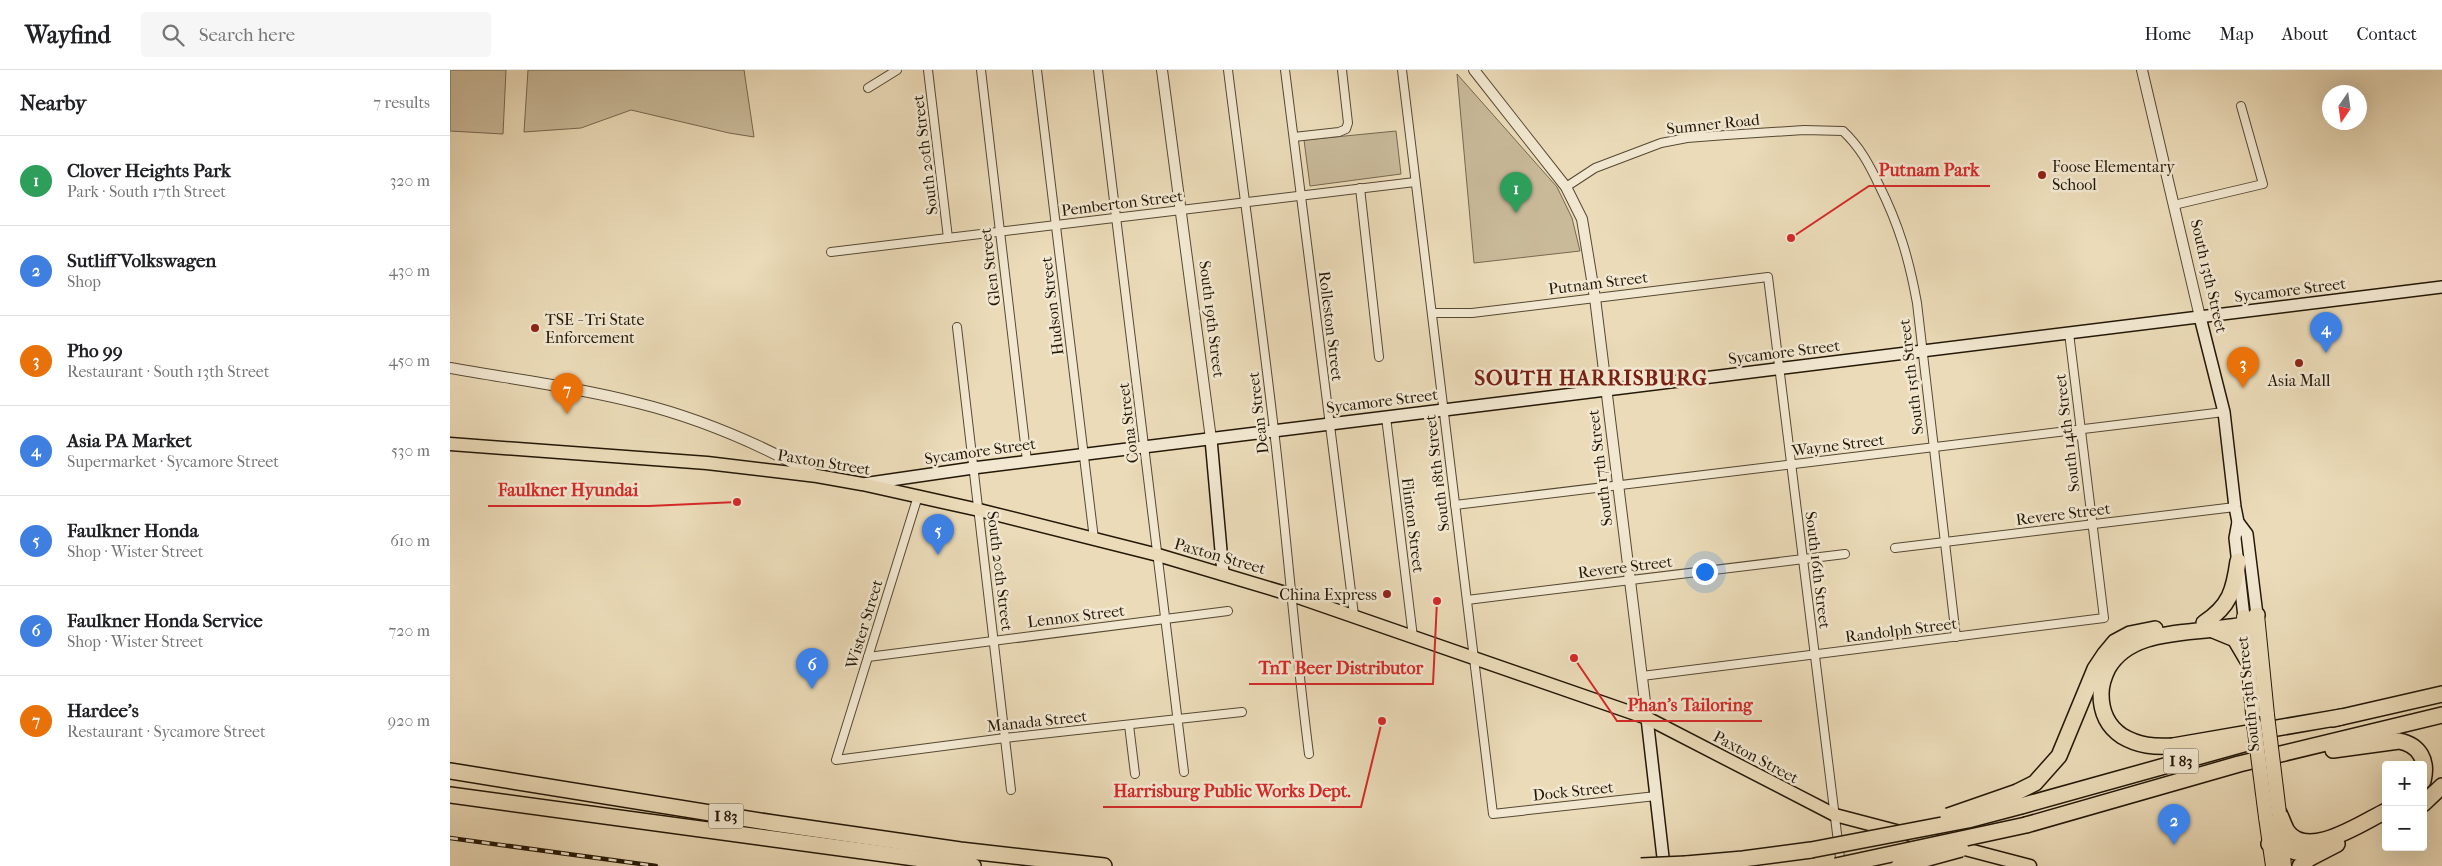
<!DOCTYPE html>
<meta charset="utf-8">
<style>
:root{--surface:#fff;--page:#f6f6f6;--text:#202124;--muted:#757577;--line:#e0e0e0;--accent:#8f2418}
body{margin:0;font-family:"IM FELL French Canon",serif;background:var(--page);color:var(--text)}
.controls{position:absolute;right:15px;bottom:15px;display:grid;overflow:hidden;border-radius:5px;box-shadow:0 5px 20px #0002}
.controls button{width:45px;height:45px;display:grid;place-items:center;padding:0;border:0;border-bottom:1px solid var(--line);background:var(--surface);color:var(--text);font:25px sans-serif}
.compass{position:absolute;left:1872px;top:15px;width:45px;height:45px;border-radius:50%;background:var(--surface);box-shadow:0 5px 20px #0002;rotate:193deg}
.you{position:absolute;left:1254px;top:501px;width:18px;height:18px;margin:-12px;border:4px solid #fff;border-radius:50%;background:#1a73e8;box-shadow:0 0 0 8px #1a73e833}
.badge{display:grid;place-items:center;width:32px;height:32px;border-radius:50%;background:var(--accent);color:#fff;font-size:16px;font-weight:700}
.pin{position:absolute;translate:-50% -41px;filter:drop-shadow(0 1px 2px #0008)}
.pin::after{content:'';position:absolute;top:26px;width:18px;height:15px;background:inherit;clip-path:polygon(0 0,100% 0,50% 100%)}
.list{margin:0;padding:0;list-style:none}
h2{display:flex;justify-content:space-between;align-items:center;height:65px;margin:0;padding:0 20px;font-size:21px}
h2 small{font-size:16px;font-weight:400;color:var(--muted)}
.list li{display:grid;grid-template-columns:32px 1fr auto;gap:15px;align-items:center;box-sizing:border-box;height:90px;padding:0 20px;border-top:1px solid var(--line)}
.list b{display:block;font-size:19px;white-space:nowrap}
.list p{margin:0;font-size:16px;white-space:nowrap;color:var(--muted)}
.list em{font-size:16px;font-style:normal;color:var(--muted)}
.icon{flex:none;width:28px;height:28px;fill:none;stroke:currentColor;stroke-width:2;stroke-linecap:round;stroke-linejoin:round}
.map{position:relative;flex:none;width:1992px;height:796px;overflow:hidden}
header{display:flex;align-items:center;gap:30px;box-sizing:border-box;height:70px;padding:0 25px;background:var(--surface);border-bottom:1px solid var(--line)}
header strong{font-size:24px}
nav{display:flex;gap:28px;margin-inline-start:auto;font-size:18px}
.search{width:350px;height:45px;background:var(--page);display:flex;align-items:center;gap:12px;box-sizing:border-box;padding:0 18px;border-radius:5px;color:var(--muted);font-size:19px}
main{display:flex}
aside{flex:1;background:var(--surface)}
.map>svg:first-child{display:block}
.green{fill:#c9ba9a;stroke:#766850}
.lines{fill:none;stroke-linecap:round;stroke-linejoin:round}
.minor-casing{stroke:#554833;stroke-width:10}
.tertiary-casing{stroke:#554833;stroke-width:12}
.secondary-casing{stroke:#231707;stroke-width:14}
.primary-casing{stroke:#231707;stroke-width:15}
.trunk-casing{stroke:#231707;stroke-width:16}
.motorway-casing{stroke:#231707;stroke-width:18}
.minor{stroke:#f2e8d1;stroke-width:8}
.tertiary{stroke:#f2e8d1;stroke-width:10}
.secondary{stroke:#f2e8d1;stroke-width:11}
.primary{stroke:#ebdbb8;stroke-width:12}
.trunk{stroke:#ebdbb8;stroke-width:14}
.motorway{stroke:#ebdbb8;stroke-width:15}
.rail-casing{stroke:#231707;stroke-width:4.5}
.rail{stroke:#f2e8d1;stroke-width:2.5;stroke-dasharray:8;stroke-linecap:butt}
.trunk-bridge-casing{stroke:#231707;stroke-width:16;stroke-linecap:butt}
.motorway-bridge-casing{stroke:#231707;stroke-width:18;stroke-linecap:butt}
.trunk-bridge{stroke:#ebdbb8;stroke-width:14}
.motorway-bridge{stroke:#ebdbb8;stroke-width:15}
.poi-dot{fill:#8f2418;stroke:#f2e8d1;stroke-width:2}
.labels{text-anchor:middle;dominant-baseline:central;stroke-width:5;stroke-linejoin:round;paint-order:stroke}
.shield{fill:#f2e8d1;stroke:#615644;stroke-width:1}
.shield-label{font-size:15px;font-weight:bold;fill:#231707}
.street-label{font-size:16px;fill:#231707;stroke:#f2e8d1}
.poi-label{font-size:16px;fill:#231707;stroke:#f2e8d1;text-anchor:start}
.district-label{font-size:21px;font-weight:bold;letter-spacing:1px;fill:#7a1f14;stroke:#f2e8d1}
.leader{fill:none;stroke:#d62828;stroke-width:2}
.callout-dot{fill:#d62828;stroke:#f2e8d1;stroke-width:2}
.callout-label{font-size:18px;text-anchor:middle;font-weight:bold;fill:#d62828;stroke:#f2e8d1;stroke-width:5;stroke-linejoin:round;paint-order:stroke}
</style>
<header>
<strong>Wayfind</strong>
<div class="search"><svg class="icon" aria-label="search" viewBox="0 0 24 24"><circle cx="10" cy="10" r="6"/><path d="M15 15l6 6"/></svg>Search here</div>
<nav><a>Home</a><a>Map</a><a>About</a><a>Contact</a></nav>
</header>
<main>
<aside>
<h2>Nearby<small>7 results</small></h2>
<ul class="list">
<li><span class="badge" style="background:#2e9e5b">1</span><div><b>Clover Heights Park</b><p>Park · South 17th Street</p></div><em>320 m</em></li>
<li><span class="badge" style="background:#3f7fe0">2</span><div><b>Sutliff Volkswagen</b><p>Shop</p></div><em>430 m</em></li>
<li><span class="badge" style="background:#e8710a">3</span><div><b>Pho 99</b><p>Restaurant · South 13th Street</p></div><em>450 m</em></li>
<li><span class="badge" style="background:#3f7fe0">4</span><div><b>Asia PA Market</b><p>Supermarket · Sycamore Street</p></div><em>530 m</em></li>
<li><span class="badge" style="background:#3f7fe0">5</span><div><b>Faulkner Honda</b><p>Shop · Wister Street</p></div><em>610 m</em></li>
<li><span class="badge" style="background:#3f7fe0">6</span><div><b>Faulkner Honda Service</b><p>Shop · Wister Street</p></div><em>720 m</em></li>
<li><span class="badge" style="background:#e8710a">7</span><div><b>Hardee's</b><p>Restaurant · Sycamore Street</p></div><em>920 m</em></li>
</ul>
</aside>
<div class="map">
<svg width="1992" height="796" viewBox="0 0 1992 796">
<rect width="100%" height="100%" fill="#ebdbb8"/>
<filter id="stains"><feTurbulence type="fractalNoise" baseFrequency=".004" numOctaves="4"/><feColorMatrix values="0 0 0 0 .2 0 0 0 0 .09 0 0 0 0 .02 0 0 0 .5 -.17"/></filter>
<radialGradient id="worn" r=".72"><stop offset=".6" stop-color="#630" stop-opacity="0"/><stop offset="1" stop-color="#630" stop-opacity=".3"/></radialGradient>
<!-- green -->
<g class="green">
<polygon points="0,0 56,0 53,64 0,61"/>
<polygon points="78,0 294,0 304,67 279,63 181,40 131,58 74,62"/>
<polygon points="1007,4 1107,117 1122,148 1130,181 1024,193"/>
<polygon points="946,61 951,104 860,116 854,70"/>
</g>
<g class="lines">
<!-- minor casing -->
<g class="minor-casing">
<g id="minor">
<polyline points="478,0 498,168"/>
<polyline points="531,0 577,391"/>
<polyline points="587,0 644,469"/>
<polyline points="648,0 734,702"/>
<path d="M778,0c15,120 32,240 46,360 13,108 21,216 35,324"/>
<polyline points="835,0 904,545"/>
<polyline points="952,0 1043,744 1206,726"/>
<polyline points="418,18 447,0"/>
<polyline points="844,67 889,62 896,59 898,53 892,0"/>
<path d="M1116,117l29,-19 66,-25 26,-5 39,-3 78,-5 39,1c17,16 26,33 36,54 20,40 30,74 38,118l39,334"/>
<polyline points="910,118 929,287"/>
<polyline points="1724,135 1813,114 1791,36"/>
<polyline points="381,182 965,112"/>
<polyline points="982,243 1022,243 1318,207 1391,796"/>
<polyline points="507,257 561,720"/>
<polyline points="936,347 963,567"/>
<polyline points="468,426 386,690 555,668 792,642"/>
<polyline points="1005,435 1774,342"/>
<polyline points="1445,478 1785,437"/>
<polyline points="1017,530 1395,484"/>
<polyline points="418,587 778,541"/>
<polyline points="1192,606 1654,548 1619,263"/>
<polyline points="679,655 685,704"/>
</g>
</g>
<!-- tertiary casing -->
<g class="tertiary-casing">
<g id="tertiary">
<polyline points="712,0 761,369"/>
<polyline points="1024,0 1116,117 1132,149 1145,228 1197,648"/>
<polyline points="1692,0 1750,247"/>
<path d="M0,298c62,11 126,19 188,35 61,15 121,41 176,71"/>
</g>
</g>
<!-- secondary casing -->
<g class="secondary-casing">
<g id="secondary">
<polyline points="1750,247 1774,342 1785,437 1788,452 1797,464 1807,545"/>
<polyline points="761,369 773,503"/>
<polyline points="413,414 523,398 1992,217"/>
<polyline points="1788,452 1785,468 1794,547"/>
<polyline points="1197,648 1214,796"/>
</g>
</g>
<!-- primary casing -->
<g class="primary-casing">
<polyline id="primary" points="0,374 257,393 367,406 412,414 529,440 708,485 842,525 1197,648 1385,745 1580,796"/>
</g>
<!-- trunk casing -->
<g class="trunk-casing">
<g id="trunk">
<polyline points="1807,545 1817,645"/>
<polyline points="1794,547 1804,654"/>
<polyline points="1816,747 1823,796"/>
<polyline points="1829,747 1834,796"/>
</g>
</g>
<!-- motorway casing -->
<g class="motorway-casing">
<g id="motorway">
<path d="M1807,545c-4,3 -8,8 -12,9 -7,3 -16,3 -23,4 -38,6 -92,2 -114,40 -4,8 -7,17 -7,26 0,17 6,32 21,42 17,10 32,11 51,10l168,-29"/>
<path d="M1754,553c26,-17 30,-33 34,-62"/>
<polyline points="1763,560 1785,569 1798,591"/>
<polyline points="1883,649 1992,624"/>
<path d="M1883,680l66,-9c21,4 29,20 24,40"/>
<polyline points="0,701 323,753 510,780 654,796"/>
<polyline points="1567,722 1585,713 1609,686 1645,599 1655,584 1665,572 1680,564 1705,559"/>
<polyline points="0,725 523,796"/>
<polyline points="1973,734 1992,716"/>
<polyline points="1571,736 1808,670"/>
<path d="M1829,743c3,6 5,13 8,18 20,30 76,-9 99,-20"/>
<polyline points="1576,755 1789,694 1992,645"/>
<polyline points="1819,774 1846,782 1871,779"/>
<polyline points="1236,794 1293,789 1361,780"/>
<polyline points="1850,796 1860,788 1887,774"/>
</g>
</g>
<!-- minor -->
<use href="#minor" class="minor"/>
<!-- tertiary -->
<use href="#tertiary" class="tertiary"/>
<!-- secondary -->
<use href="#secondary" class="secondary"/>
<!-- primary -->
<use href="#primary" class="primary"/>
<!-- trunk -->
<use href="#trunk" class="trunk"/>
<!-- motorway -->
<use href="#motorway" class="motorway"/>
<!-- rail casing -->
<g class="rail-casing">
<polyline id="rail" points="0,768 206,796"/>
</g>
<!-- rail -->
<use href="#rail" class="rail"/>
<!-- trunk-bridge casing -->
<g class="trunk-bridge-casing">
<g id="trunk-bridge">
<polyline points="1817,645 1829,743"/>
<polyline points="1804,654 1816,747"/>
</g>
</g>
<!-- motorway-bridge casing -->
<g class="motorway-bridge-casing">
<g id="motorway-bridge">
<polyline points="1498,746 1567,722"/>
<polyline points="1361,780 1518,750 1571,736"/>
<polyline points="1191,796 1236,794"/>
<polyline points="1386,796 1576,755"/>
<polyline points="1449,796 1511,779"/>
</g>
</g>
<!-- trunk-bridge -->
<use href="#trunk-bridge" class="trunk-bridge"/>
<!-- motorway-bridge -->
<use href="#motorway-bridge" class="motorway-bridge"/>
</g>
<!-- markers -->
<g class="poi-dot">
<circle cx="1592" cy="105" r="5"/>
<circle cx="85" cy="258" r="5"/>
<circle cx="1849" cy="293" r="5"/>
<circle cx="937" cy="524" r="5"/>
</g>
<g class="labels">
<!-- shield labels -->
<g class="shield">
<rect x="1713.5" y="678.5" width="35" height="25" rx="4"/>
<rect x="258.5" y="733.5" width="35" height="25" rx="4"/>
</g>
<g class="shield-label">
<text x="1731" y="691">I 83</text>
<text x="276" y="746">I 83</text>
</g>
<!-- street labels -->
<g class="street-label">
<text transform="translate(1263 54) rotate(-6)">Sumner Road</text>
<text transform="translate(475 85) rotate(-97)">South 20th Street</text>
<text transform="translate(672 133) rotate(-7)">Pemberton Street</text>
<text transform="translate(540 197) rotate(-97)">Glen Street</text>
<text transform="translate(1759 206) rotate(77)">South 13th Street</text>
<text transform="translate(1148 213) rotate(-7)">Putnam Street</text>
<text transform="translate(1840 220) rotate(-7)">Sycamore Street</text>
<text transform="translate(602 236) rotate(-97)">Hudson Street</text>
<text transform="translate(762 249) rotate(83)">South 19th Street</text>
<text transform="translate(881 256) rotate(83)">Rolleston Street</text>
<text transform="translate(1334 282) rotate(-7)">Sycamore Street</text>
<text transform="translate(1461 307) rotate(-97)">South 15th Street</text>
<text transform="translate(932 331) rotate(-7)">Sycamore Street</text>
<text transform="translate(808 343) rotate(-97)">Dean Street</text>
<text transform="translate(678 353) rotate(-97)">Cona Street</text>
<text transform="translate(1617 363) rotate(-97)">South 14th Street</text>
<text transform="translate(1388 375) rotate(-7)">Wayne Street</text>
<text transform="translate(530 381) rotate(-8)">Sycamore Street</text>
<text transform="translate(374 392) rotate(9)">Paxton Street</text>
<text transform="translate(1150 398) rotate(-97)">South 17th Street</text>
<text transform="translate(987 403) rotate(-97)">South 18th Street</text>
<text transform="translate(1613 444) rotate(-7)">Revere Street</text>
<text transform="translate(963 455) rotate(83)">Flinton Street</text>
<text transform="translate(770 486) rotate(16)">Paxton Street</text>
<text transform="translate(1175 497) rotate(-7)">Revere Street</text>
<text transform="translate(1368 500) rotate(83)">South 16th Street</text>
<text transform="translate(550 501) rotate(83)">South 20th Street</text>
<text transform="translate(626 546) rotate(-7)">Lennox Street</text>
<text transform="translate(414 554) rotate(-73)">Wister Street</text>
<text transform="translate(1451 560) rotate(-7)">Randolph Street</text>
<text transform="translate(1798 624) rotate(-96)">South 13th Street</text>
<text transform="translate(587 651) rotate(-6)">Manada Street</text>
<text transform="translate(1306 687) rotate(28)">Paxton Street</text>
<text transform="translate(1123 721) rotate(-6)">Dock Street</text>
</g>
<!-- poi labels -->
<g class="poi-label">
<text x="1602" y="96">Foose Elementary<tspan x="1602" dy="18">School</tspan></text>
<text x="95" y="249">TSE - Tri State<tspan x="95" dy="18">Enforcement</tspan></text>
<text x="1849" y="310" text-anchor="middle">Asia Mall</text>
<text x="927" y="524" text-anchor="end">China Express</text>
</g>
<!-- district labels -->
<g class="district-label">
<text x="1141" y="308">SOUTH HARRISBURG</text>
</g>
</g>
<!-- callouts -->
<path class="leader" d="M1341 168L1419 116H1540M287 432L199 436H38M987 531L983 614H799M1124 588L1167 651H1312M932 651L911 737H653"/>
<g class="callout-dot">
<circle cx="1341" cy="168" r="5"/>
<circle cx="287" cy="432" r="5"/>
<circle cx="987" cy="531" r="5"/>
<circle cx="1124" cy="588" r="5"/>
<circle cx="932" cy="651" r="5"/>
</g>
<g class="callout-label">
<text x="1479" y="106">Putnam Park</text>
<text x="118" y="426">Faulkner Hyundai</text>
<text x="891" y="604">TnT Beer Distributor</text>
<text x="1240" y="641">Phan's Tailoring</text>
<text x="782" y="727">Harrisburg Public Works Dept.</text>
</g>
<rect width="100%" height="100%" filter="url(#stains)"/>
<rect width="100%" height="100%" fill="url(#worn)"/>
</svg>
<div class="controls">
<button>+</button>
<button>−</button>
</div>
<svg class="compass" viewBox="-18 -18 36 36"><path d="M0-13l5 13h-10z" fill="#e53935"/><path d="M0 13l5-13h-10z" fill="#757577"/></svg>
<div class="you"></div>
<div class="pin badge" style="left:1066px;top:143px;background:#2e9e5b">1</div>
<div class="pin badge" style="left:1724px;top:775px;background:#3f7fe0">2</div>
<div class="pin badge" style="left:1793px;top:318px;background:#e8710a">3</div>
<div class="pin badge" style="left:1876px;top:283px;background:#3f7fe0">4</div>
<div class="pin badge" style="left:488px;top:485px;background:#3f7fe0">5</div>
<div class="pin badge" style="left:362px;top:619px;background:#3f7fe0">6</div>
<div class="pin badge" style="left:117px;top:344px;background:#e8710a">7</div>
</div>
</main>
